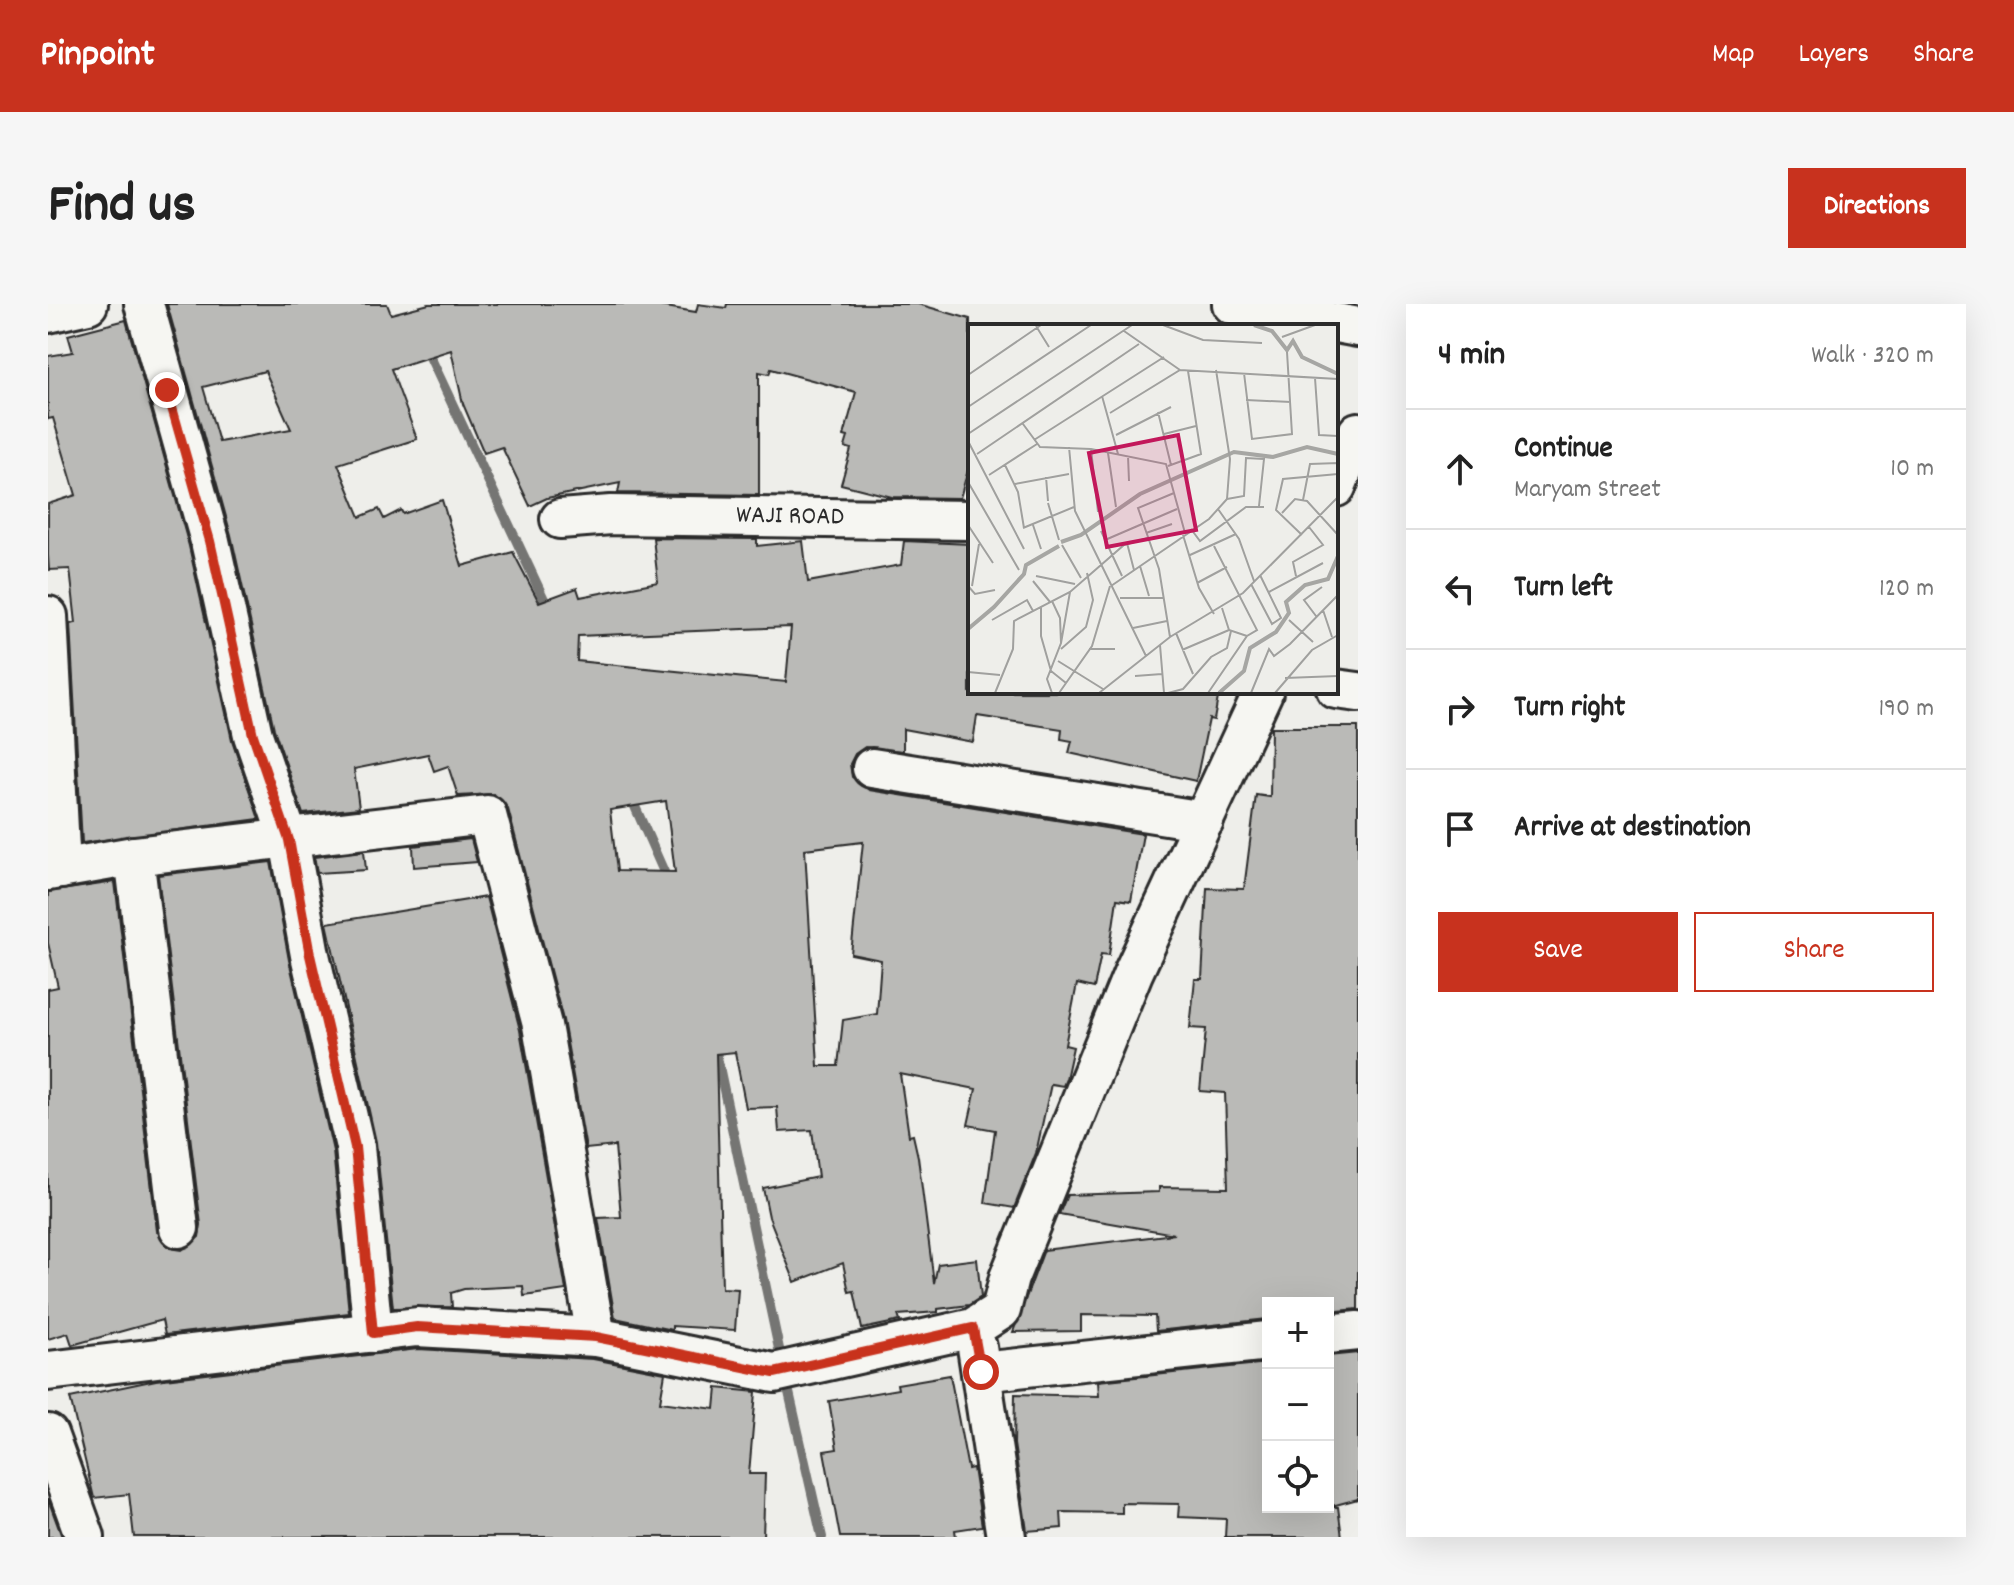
<!DOCTYPE html>
<meta charset="utf-8">
<style>
:root{--surface:#fff;--page:#f6f6f6;--text:#222;--muted:#767676;--line:#e0e0e0;--accent:#c8321e}
body{margin:0;font-family:Dekko,sans-serif;background:var(--page);color:var(--text)}
.controls{position:absolute;right:24px;bottom:24px;display:grid;overflow:hidden;border-radius:0px;box-shadow:0 8px 32px #0002}
.controls button{width:72px;height:72px;display:grid;place-items:center;padding:0;border:0;border-bottom:2px solid var(--line);background:var(--surface);color:var(--text);font:40px sans-serif}
.stop{position:absolute;width:24px;height:24px;margin:-18px;border:6px solid #c8321e;border-radius:50%;background:#fff}
.stop.end{background:#c8321e;border-color:#fff;box-shadow:0 2px 8px #0008}
.list{margin:0;padding:0;list-style:none}
h2{display:flex;justify-content:space-between;align-items:center;height:104px;margin:0;padding:0 32px;font-size:34px}
h2 small{font-size:26px;font-weight:400;color:var(--muted)}
.list li{display:grid;grid-template-columns:52px 1fr auto;gap:24px;align-items:center;box-sizing:border-box;height:120px;padding:0 32px;border-top:2px solid var(--line)}
.list b{display:block;font-size:30px;white-space:nowrap}
.list p{margin:0;font-size:26px;white-space:nowrap;color:var(--muted)}
.list em{font-size:26px;font-style:normal;color:var(--muted)}
.actions{display:flex;gap:16px;padding:24px 32px}
.actions a{flex:1;padding:18px 0;border:2px solid var(--accent);border-radius:0px;text-align:center;font-size:28px;color:var(--accent)}
.actions .main{background:var(--accent);color:#fff}
.icon{flex:none;width:44px;height:44px;fill:none;stroke:currentColor;stroke-width:2;stroke-linecap:round;stroke-linejoin:round}
.map{position:relative;flex:none;width:1310px;height:1233px;overflow:hidden;border-radius:0px}
header{display:flex;align-items:center;gap:48px;box-sizing:border-box;height:112px;padding:0 40px;background:var(--accent);color:#fff}
header strong{font-size:38px}
nav{display:flex;gap:44px;margin-inline-start:auto;font-size:28px}
.intro{display:flex;align-items:center;justify-content:space-between;box-sizing:border-box;height:192px;padding:0 48px}
h1{margin:0;font-size:56px}
.button{padding:20px 36px;border-radius:0px;background:var(--accent);color:#fff;font-size:28px;font-weight:700}
main{display:flex;gap:48px;padding:0 48px}
aside{flex:1;background:var(--surface);border-radius:0px;box-shadow:0 8px 32px #0002}
.map>svg:first-child{display:block}
.lines{fill:none;stroke-linecap:round;stroke-linejoin:round}
.stream{stroke:#757573;stroke-width:10}
.building{fill:#babab7;stroke:#2b2b2b;stroke-width:2;fill-rule:evenodd}
.minor-casing{stroke:#2b2b2b;stroke-width:44}
.minor{stroke:#f6f6f2;stroke-width:38}
.route{stroke:#c8321e;stroke-width:10}
.labels{text-anchor:middle;dominant-baseline:central;stroke-width:6;stroke-linejoin:round;paint-order:stroke}
.street-label{font-size:26px;fill:#2b2b2b;stroke:#f6f6f2}
.inset-river{fill:none;stroke:#a6a6a3;stroke-width:4}
.inset-road{fill:none;stroke:#a0a09e;stroke-width:2}
.view{fill:#c2185b;fill-opacity:0.15;stroke:#c2185b;stroke-width:4}
.inset-edge{fill:none;stroke:#2b2b2b;stroke-width:4}
</style>
<header>
<strong>Pinpoint</strong>
<nav><a>Map</a><a>Layers</a><a>Share</a></nav>
</header>
<div class="intro"><h1>Find us</h1><a class="button">Directions</a></div>
<main>
<div class="map">
<svg width="1310" height="1233" viewBox="0 0 1310 1233">
<rect width="100%" height="100%" fill="#eeeeea"/>
<filter id="ink" filterUnits="userSpaceOnUse"><feTurbulence type="fractalNoise" baseFrequency=".0125" numOctaves="2"/><feDisplacementMap in="SourceGraphic" scale="16" xChannelSelector="R" yChannelSelector="G"/><feConvolveMatrix kernelMatrix="1 2 1 2 8 2 1 2 1" color-interpolation-filters="sRGB"/></filter>
<g filter="url(#ink)">
<g class="lines">
<!-- stream -->
<g class="stream">
<polyline points="377,42 501,306"/>
<polyline points="581,489 620,577"/>
<polyline points="666,739 734,1059"/>
<polyline points="738,1075 774,1233"/>
</g>
</g>
<!-- building -->
<g class="building">
<path d="M119,0h220l4,10 38,-10h219l48,8 2,-8 28,4 1,-4h191l52,15v144l-10,35 -68,-1 -51,-13 10,-35 -6,-2 3,-10 -4,-1 12,-44 -85,-23 -2,5 -10,-2v123l-141,-2 2,-10 -73,15 -17,8 -28,-59 -18,6 -21,-49 -12,-54 -60,19 26,70 -79,25 22,53 19,-8 5,10 17,-9 2,4 39,-14 20,66 51,-14 26,50 38,-14 3,9 78,-15 -5,-44 104,1v7l46,-5 5,41 93,-17 3,-24 66,3v148h249l-5,28 -5,-1 -13,62 -127,-28 3,-12 -11,-2 1,-10 -85,-13 -4,26 -70,-13v22l-38,-4 -10,7 -5,10 2,13 17,13 274,44 -12,67 -14,-2 -8,56 -8,-1 -7,34 -17,-4 -12,61 8,2 -7,32 -3,7 -12,-2 -15,69 -22,55 -29,-5 10,-73 -27,-5 8,-36 -76,-15 9,62 4,-1 5,22 16,126 4,-19 39,-5 4,38 -12,8 -31,4v3l-40,3 2,6 -38,8 -8,-38 -5,1 -6,-29 -48,19 -26,-65 -6,-29 55,-11 -6,-47 -33,2 -2,-25 -31,1 -11,-56 -19,2 6,234 16,1 -3,41 -63,-4v4l-57,-12 -17,-100 23,-1 -6,-71 -29,3 -23,-129 -55,-211 -14,-15 -36,2 -10,-30 -14,5 -6,-17 -74,15 5,39 -56,6 -29,-85 -43,-194zM217,67l26,58 -72,13 -16,-55zM743,323l-5,55 -209,-21 1,-25zM618,497l9,71 -58,-1 -7,-61zM815,538l-12,112 30,6 -4,54 -34,6 -5,46h-20l-13,-217z"/>
<polygon points="78,16 141,242 184,436 211,515 34,539 22,320 28,319 22,265 1,266 0,251 0,200 28,191 5,114 0,115 0,52 25,48 20,31"/>
<polygon points="1223,423 1310,423 1310,1005 1280,1008 1280,999 1220,999 1220,1015 1108,1027 1107,1012 1033,1011 1033,1027 965,1028 996,946 1126,930 1011,910 1019,891 1111,888 1111,883 1180,884 1177,789 1152,787 1158,725 1142,724 1147,675 1154,675 1159,584 1196,585 1208,491 1222,493"/>
<polygon points="423,535 429,558 366,563 365,542"/>
<polygon points="316,547 318,566 269,569 266,553"/>
<polygon points="223,558 241,656 285,847 301,1009 117,1031 114,1016 24,1041 20,1029 0,1035 0,685 10,683 0,639 0,588 67,578 109,927 122,944 134,946 151,933 153,921 110,571"/>
<polygon points="438,593 472,726 518,986 476,992 475,982 416,985 403,989 404,1003 345,1004 328,838 279,619"/>
<polygon points="370,1045 545,1055 617,1069 612,1098 667,1105 669,1084 708,1088 701,1170 717,1170 715,1233 86,1233 81,1190 46,1194 22,1094 108,1076"/>
<polygon points="1310,1049 1310,1195 1280,1203 1290,1203 1294,1233 1177,1233 1178,1215 1130,1213 1131,1200 1074,1199 1074,1209 1013,1208 1014,1224 979,1227 966,1140 967,1090 1051,1092 1050,1077 1220,1059 1220,1203 1280,1203 1280,1052"/>
<polygon points="902,1071 920,1165 925,1164 934,1222 907,1226 908,1233 792,1233 776,1147 789,1145 781,1097 850,1085 849,1080"/>
<polygon points="0,1195 14,1233 0,1233"/>
</g>
<g class="lines">
<!-- minor casing -->
<g class="minor-casing">
<g id="minor">
<polyline points="96,0 162,237 205,431 241,536 262,651 307,843 325,1029"/>
<polyline points="1184,0 1310,23"/>
<polyline points="0,9 40,0"/>
<polyline points="1288,183 1310,128"/>
<polyline points="512,215 563,211 922,216"/>
<polyline points="0,312 13,565"/>
<polyline points="1288,385 1310,388"/>
<polyline points="824,464 1156,517"/>
<polyline points="86,552 131,924"/>
<polyline points="0,567 86,552 439,511 494,721 548,1033"/>
<polyline points="1280,1030 1310,1027"/>
<polyline points="929,1043 958,1233"/>
<polyline points="0,1067 369,1023 548,1033 726,1069 925,1024 953,1006 961,974 1085,669 1215,388"/>
<polyline points="933,1068 1220,1037"/>
<polyline points="0,1130 37,1233"/>
</g>
</g>
<!-- minor -->
<use href="#minor" class="minor"/>
</g>
</g>
<g class="lines" filter="url(#ink)">
<!-- route -->
<polyline class="route" points="119,86 162,237 205,431 241,536 262,651 307,843 325,1029 369,1023 548,1033 726,1069 925,1024 933,1068"/>
</g>
<g class="labels">
<!-- street labels -->
<g class="street-label">
<text transform="translate(742 213) rotate(1)">WAJI ROAD</text>
</g>
</g>
<!-- overview -->
<g transform="translate(920 20)">
<rect width="370" height="370" fill="#eeeeea"/>
<path class="inset-river" d="M286,1l18,6 15,19 6,-9 9,16 36,17M93,218l20,-7 59,-41 94,-42 39,5 34,-10 31,7M0,305l26,-22 30,-33 2,-9 33,-19M251,369l25,-22 6,-23 26,-16 13,-19 -3,-11 19,-17 23,-6 10,-23"/>
<path class="inset-road" d="M195,1l40,15 59,3M68,2l13,21M156,7l56,39M314,13l33,-12M276,49l8,66 40,-5 -5,-82M0,51l73,-50M347,54l4,57 19,1M134,72l16,58M278,76l45,2M0,83l123,-82M190,88l13,53M142,89l70,-43 158,9M55,100l17,23 51,2 75,15 19,69M0,110l164,-109M196,110l32,-8M148,111l55,-28M66,116l130,-83M0,117l56,108M101,123l6,64 71,145M123,125l7,63M140,129l8,54M9,130l162,-110M160,132l1,25M37,141l13,27 6,36M200,142l33,-12 -13,-83M21,151l48,-31M78,153l2,24M0,158l51,88M47,160l54,-10M259,175l17,-3 2,-38 18,1 -5,47M335,176l7,-36 28,-1v12M80,179l11,37M250,185l21,30 15,42M314,189l13,-14 12,2 31,34M0,201l25,38M65,201l8,24M55,204l51,-21M223,205l9,12 46,-34h18M133,207l21,45M178,209l26,-9M215,211l16,53 15,26M334,211l-26,-25 7,-31 55,-5M137,216l72,-31M159,219l7,27M94,221l19,33M222,231l46,-21M172,242l9,30M68,252l39,8M328,252l-3,-14 30,-17 -14,-18M65,257l17,21M229,259l30,-16M283,260l21,40 9,-6 -21,-43M0,262l7,8 20,-4M4,262l7,-42M143,262l98,-67 18,-20 3,-40 -14,-89M301,268l54,-29M152,274h44M73,283v29l10,35 15,12M254,284l7,22 18,6M355,286l9,27M348,292l-12,-16 18,-13M24,296l35,-20 6,11M321,296l24,22M165,304l34,-7M208,309l17,41M202,313l-11,-68 -21,-61 36,-15M93,319l9,-51M192,321l4,48M93,325l25,-22 7,-27 -6,-27M121,325h26M214,326l47,-20M90,337l45,28M0,348l32,3M167,352l27,-2M317,354l53,-2M27,369l18,-44 1,-28 56,-29 54,-47 24,-7M84,369l-5,-14 14,-36 -1,-25 -8,-17M91,369l33,-47 18,-60M131,369l71,-56 73,-44 95,-96M200,369l15,-4 28,-32 16,-9 4,-17M240,369l39,-57 10,-6 -43,-84M283,369l18,-44 5,7 16,-12 48,-49M307,369l37,-43 26,-15"/>
<path class="view" d="M210,111l18,95 -89,17 -18,-94z"/>
<rect width="370" height="370" class="inset-edge"/>
</g>
</svg>
<div class="controls">
<button>+</button>
<button>−</button>
<button><svg class="icon" aria-label="locate" viewBox="0 0 24 24"><circle cx="12" cy="12" r="6"/><path d="M12 2v4M12 18v4M2 12h4M18 12h4"/></svg></button>
</div>
<div class="stop" style="left:933px;top:1068px"></div>
<div class="stop end" style="left:119px;top:86px"></div>
</div>
<aside>
<h2>4 min<small>Walk · 320 m</small></h2>
<ul class="list">
<li><svg class="icon" aria-label="ahead" viewBox="0 0 24 24"><path d="M12 20V5M6 11l6-6 6 6"/></svg><div><b>Continue</b><p>Maryam Street</p></div><em>10 m</em></li>
<li><svg class="icon" aria-label="left" viewBox="0 0 24 24"><path d="M17 20v-9H6M10 6l-5 5 5 5"/></svg><div><b>Turn left</b></div><em>120 m</em></li>
<li><svg class="icon" aria-label="right" viewBox="0 0 24 24"><path d="M7 20v-9h11M14 6l5 5-5 5"/></svg><div><b>Turn right</b></div><em>190 m</em></li>
<li><svg class="icon" aria-label="arrive" viewBox="0 0 24 24"><path d="M6 21V4h12l-3 4 3 4H6"/></svg><div><b>Arrive at destination</b></div></li>
</ul>
<div class="actions"><a class="main">Save</a><a>Share</a></div>
</aside>
</main>
